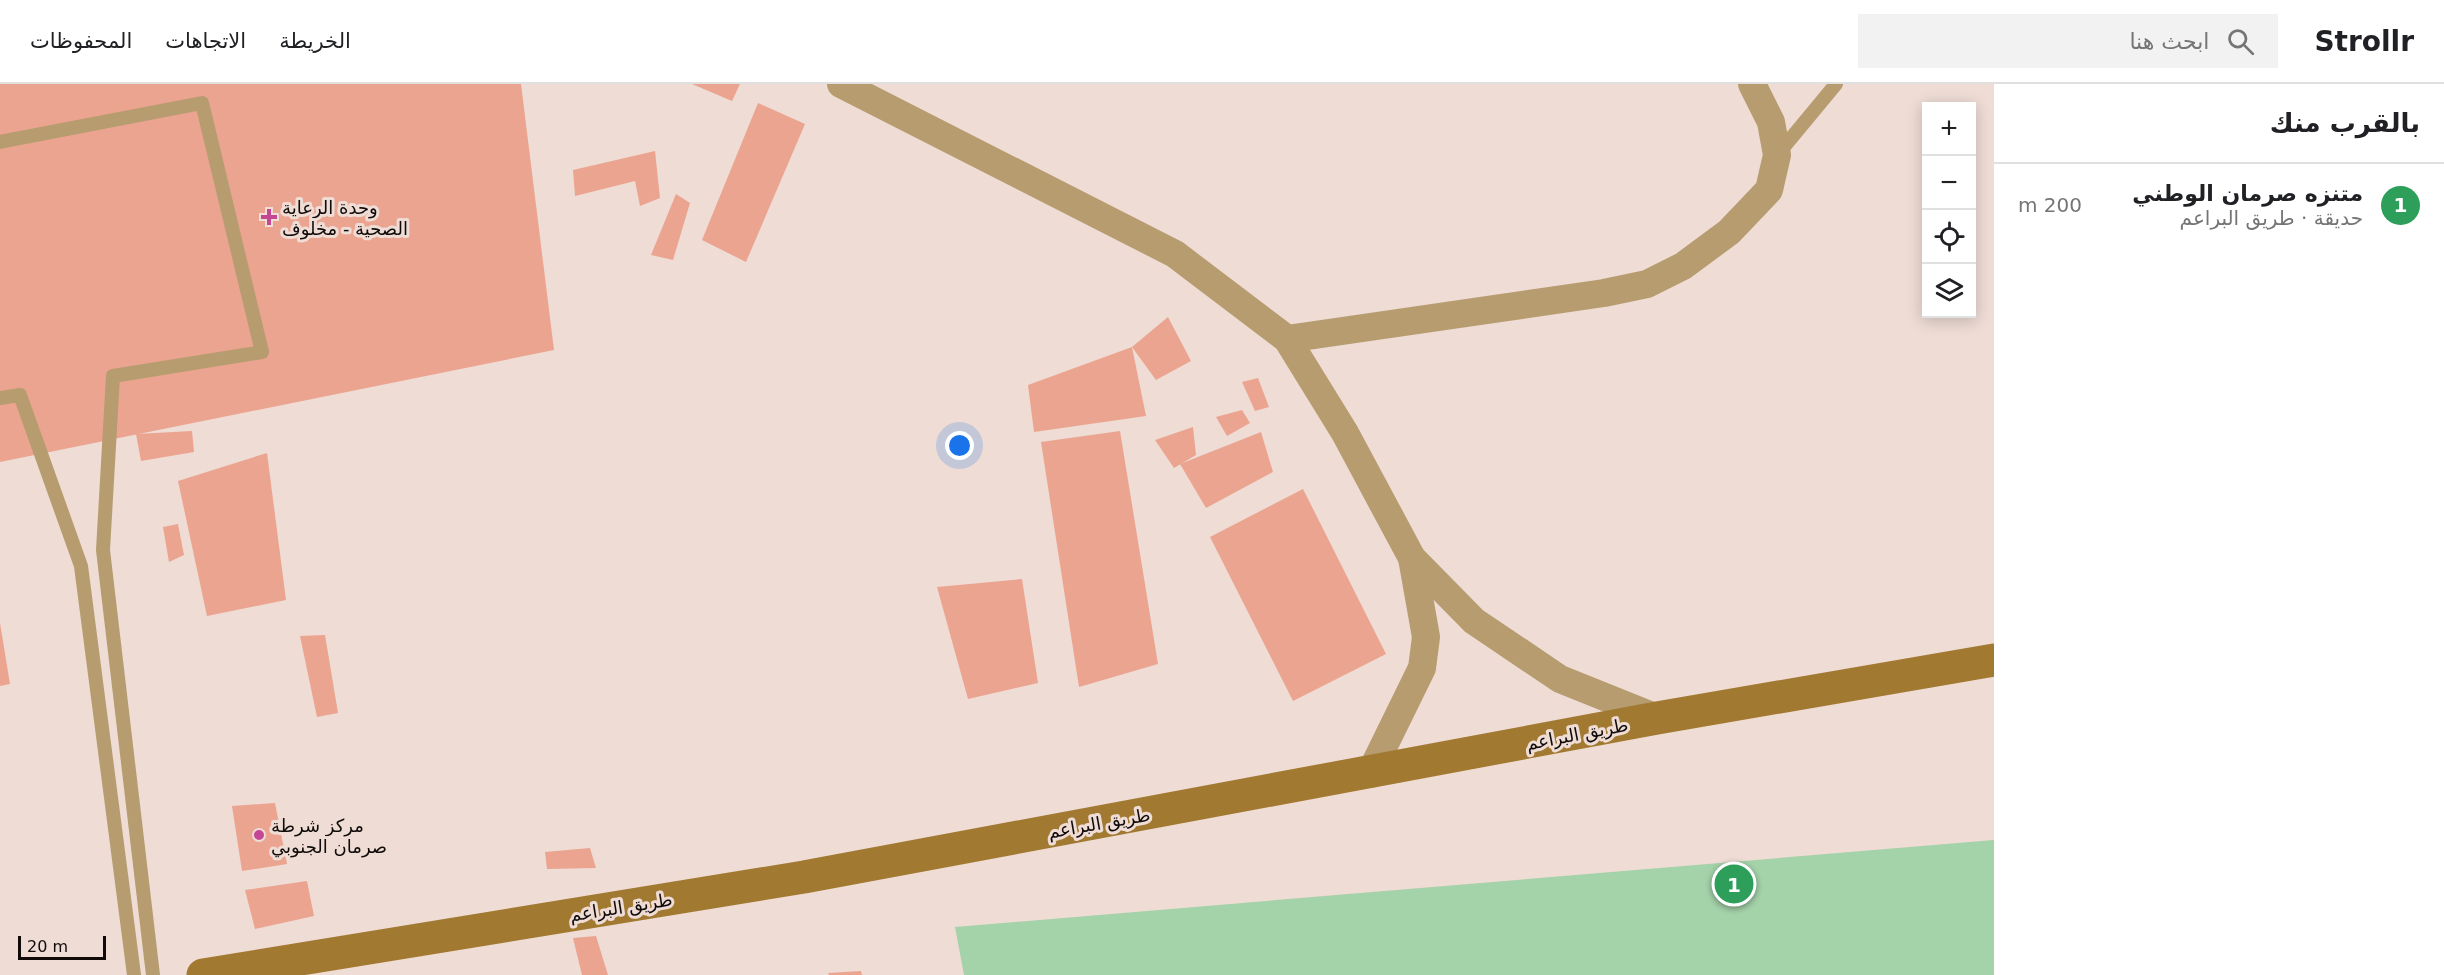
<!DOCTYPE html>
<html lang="ar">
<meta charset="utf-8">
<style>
:root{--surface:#fff;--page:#f2f2f2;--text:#202124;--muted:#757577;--line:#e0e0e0;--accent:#7c3aed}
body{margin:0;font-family:"DejaVu Sans",Vazirmatn,sans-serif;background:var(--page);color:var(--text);direction:rtl}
.controls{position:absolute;right:18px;top:18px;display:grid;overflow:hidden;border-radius:0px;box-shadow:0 3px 15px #0003}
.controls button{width:54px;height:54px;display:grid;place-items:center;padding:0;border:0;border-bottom:2px solid var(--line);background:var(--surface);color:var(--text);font:30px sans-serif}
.scale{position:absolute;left:18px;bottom:15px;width:88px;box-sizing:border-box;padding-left:6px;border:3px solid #100b09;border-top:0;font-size:16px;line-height:21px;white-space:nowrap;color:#100b09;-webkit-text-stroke:4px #eedcd5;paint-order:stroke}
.you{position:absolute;left:960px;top:362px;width:21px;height:21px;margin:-15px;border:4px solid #fff;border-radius:50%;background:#1a73e8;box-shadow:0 0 0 9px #1a73e833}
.badge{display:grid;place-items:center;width:39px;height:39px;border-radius:50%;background:var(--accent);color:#fff;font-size:20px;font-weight:700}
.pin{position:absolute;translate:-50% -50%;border:3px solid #fff;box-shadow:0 2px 6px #0006}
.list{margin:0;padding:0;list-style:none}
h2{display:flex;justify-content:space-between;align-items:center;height:78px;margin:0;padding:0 24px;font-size:26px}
h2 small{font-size:20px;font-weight:400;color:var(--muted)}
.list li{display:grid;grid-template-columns:39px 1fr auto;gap:18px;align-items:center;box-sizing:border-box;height:84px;padding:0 24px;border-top:2px solid var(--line)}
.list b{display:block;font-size:22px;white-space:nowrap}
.list p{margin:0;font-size:20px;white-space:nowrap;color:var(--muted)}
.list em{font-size:20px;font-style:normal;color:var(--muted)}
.icon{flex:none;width:33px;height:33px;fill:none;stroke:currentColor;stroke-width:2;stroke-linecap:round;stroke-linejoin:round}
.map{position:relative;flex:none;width:1994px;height:891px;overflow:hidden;direction:ltr}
header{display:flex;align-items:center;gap:36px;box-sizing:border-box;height:84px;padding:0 30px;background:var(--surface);border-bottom:2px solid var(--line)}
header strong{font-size:28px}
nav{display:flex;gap:33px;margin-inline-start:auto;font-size:21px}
.search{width:420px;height:54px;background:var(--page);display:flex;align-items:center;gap:15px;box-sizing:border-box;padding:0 21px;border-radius:0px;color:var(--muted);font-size:22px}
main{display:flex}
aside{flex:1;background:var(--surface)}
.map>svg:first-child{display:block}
.green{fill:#a4d2a9}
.building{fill:#eba48f}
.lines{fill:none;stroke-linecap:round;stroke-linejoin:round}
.lane{stroke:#b79c70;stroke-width:14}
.street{stroke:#b79c70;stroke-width:28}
.secondary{stroke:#a27931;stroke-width:33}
.poi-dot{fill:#c44796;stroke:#eedcd5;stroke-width:2}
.labels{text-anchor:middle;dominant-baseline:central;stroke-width:6;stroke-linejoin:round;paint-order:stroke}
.poi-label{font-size:18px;fill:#100b09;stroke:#eedcd5;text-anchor:start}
.street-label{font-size:18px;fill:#100b09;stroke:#eedcd5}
</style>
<header>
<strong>Strollr</strong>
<div class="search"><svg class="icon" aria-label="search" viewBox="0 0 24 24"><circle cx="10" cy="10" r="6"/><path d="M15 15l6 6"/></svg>ابحث هنا</div>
<nav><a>الخريطة</a><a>الاتجاهات</a><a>المحفوظات</a></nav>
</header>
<main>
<aside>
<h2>بالقرب منك<small></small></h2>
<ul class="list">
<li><span class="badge" style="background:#2e9e5b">1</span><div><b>متنزه صرمان الوطني</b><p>حديقة · طريق البراعم</p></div><em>200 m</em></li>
</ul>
</aside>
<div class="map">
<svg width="1994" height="891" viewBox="0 0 1994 891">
<rect width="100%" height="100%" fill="#eedcd5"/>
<!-- green -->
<polygon class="green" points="1994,756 1994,891 964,891 955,843"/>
<!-- building -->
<g class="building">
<polygon points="0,0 521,0 554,266 0,378"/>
<polygon points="692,0 740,0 732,17"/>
<polygon points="758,19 805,40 746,178 702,156"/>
<polygon points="655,67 660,114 640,122 635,97 575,112 573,86"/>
<polygon points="676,110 690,119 673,176 651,171"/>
<polygon points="1168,233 1191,277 1156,296 1132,263 1146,332 1034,348 1028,301 1132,263"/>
<polygon points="1258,294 1269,323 1255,327 1242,298"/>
<polygon points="1242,326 1250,339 1227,352 1216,333"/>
<polygon points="1193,343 1196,371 1174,384 1155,356"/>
<polygon points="192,347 194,368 141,377 136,350"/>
<polygon points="1120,347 1158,580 1079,603 1041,358"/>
<polygon points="1261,348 1273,388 1206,424 1180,380"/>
<polygon points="267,369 286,516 207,532 178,397"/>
<polygon points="1303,405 1386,570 1293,617 1210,453"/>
<polygon points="178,440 184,471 169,478 163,443"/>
<polygon points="1022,495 1038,599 968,615 937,503"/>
<polygon points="0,539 10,600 0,602"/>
<polygon points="325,551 338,629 317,633 300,552"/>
<polygon points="275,719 287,780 242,787 232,722"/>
<polygon points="590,764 596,784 547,785 545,768"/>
<polygon points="307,797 314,832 255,845 245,806"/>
<polygon points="596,852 608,891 582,891 573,854"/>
<polygon points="861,887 862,891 829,891 828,889"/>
</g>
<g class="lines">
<!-- lane -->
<g class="lane">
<polyline points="0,58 202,19 262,268 113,292 103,466 153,891"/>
<polyline points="1778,70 1836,0"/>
<polyline points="0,314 20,311 81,482 134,891"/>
</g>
<!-- street -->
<g class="street">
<polyline points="841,0 1175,170 1287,255 1345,349 1412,474 1474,537 1560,595 1657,634"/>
<polyline points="1287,255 1604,209 1647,200 1683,182 1729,148 1769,106 1777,71 1771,38 1752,0"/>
<polyline points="1370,690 1422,584 1426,553 1412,474"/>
</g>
<!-- secondary -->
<polyline class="secondary" points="203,891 804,793 1657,634 1994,576"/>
</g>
<!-- markers -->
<g class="poi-dot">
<path d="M266 124h6v6h6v6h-6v6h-6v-6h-6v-6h6z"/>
<circle cx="259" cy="751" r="6"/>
</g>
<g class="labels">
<!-- poi labels -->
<g class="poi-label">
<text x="282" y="123">وحدة الرعاية<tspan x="282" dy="21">الصحية - مخلوف</tspan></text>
<text x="271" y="741">مركز شرطة<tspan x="271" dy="21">صرمان الجنوبي</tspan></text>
</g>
<!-- street labels -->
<g class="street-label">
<text transform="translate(1577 650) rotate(-11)">طريق البراعم</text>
<text transform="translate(1099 739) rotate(-10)">طريق البراعم</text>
<text transform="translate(621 823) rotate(-9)">طريق البراعم</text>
</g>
</g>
</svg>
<div class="controls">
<button>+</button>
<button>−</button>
<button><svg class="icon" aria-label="locate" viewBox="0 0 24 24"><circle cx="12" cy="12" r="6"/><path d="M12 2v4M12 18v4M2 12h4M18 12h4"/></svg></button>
<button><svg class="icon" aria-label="layers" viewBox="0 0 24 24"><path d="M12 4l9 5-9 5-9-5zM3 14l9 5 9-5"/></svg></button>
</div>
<div class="scale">20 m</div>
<div class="you"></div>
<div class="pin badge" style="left:1734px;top:800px;background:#2e9e5b">1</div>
</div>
</main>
